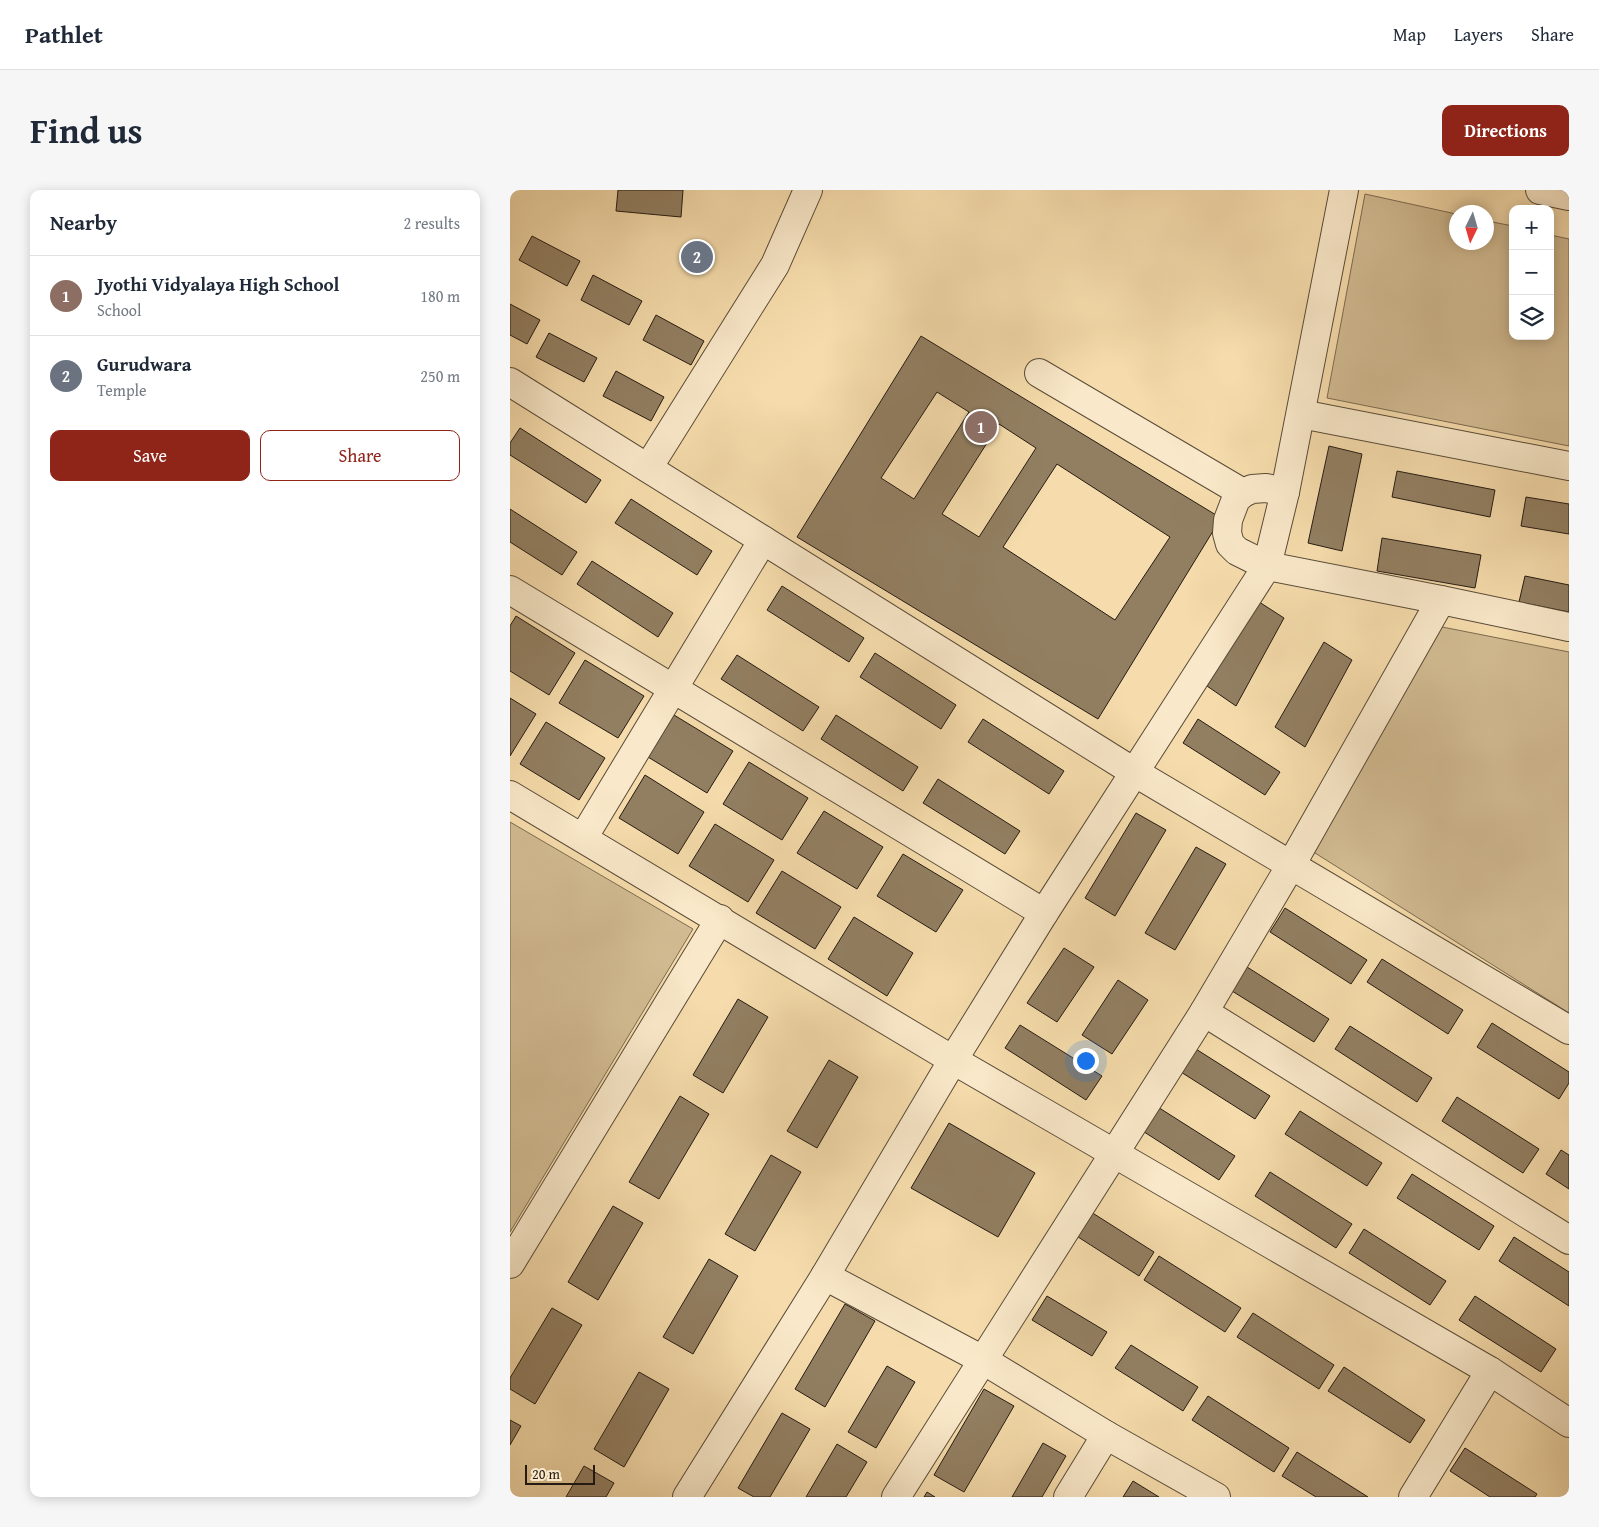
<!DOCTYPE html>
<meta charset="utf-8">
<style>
:root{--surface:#fff;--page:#f6f6f7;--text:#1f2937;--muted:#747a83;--line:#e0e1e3;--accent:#8f2418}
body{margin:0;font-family:"Gentium Book Plus",serif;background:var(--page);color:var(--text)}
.controls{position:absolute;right:15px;top:15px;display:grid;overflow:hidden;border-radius:10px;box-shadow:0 2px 12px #0003}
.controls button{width:45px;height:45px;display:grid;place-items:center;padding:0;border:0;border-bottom:1px solid var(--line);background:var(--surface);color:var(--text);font:25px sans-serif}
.compass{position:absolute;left:939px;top:15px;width:45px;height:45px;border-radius:50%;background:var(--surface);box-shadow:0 2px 12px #0003;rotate:185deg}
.scale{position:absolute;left:15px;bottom:12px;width:70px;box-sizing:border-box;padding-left:5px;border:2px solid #251b12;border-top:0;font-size:14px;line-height:18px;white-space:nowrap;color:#251b12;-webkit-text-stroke:4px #f9e8c9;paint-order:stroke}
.you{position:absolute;left:575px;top:870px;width:18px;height:18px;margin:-12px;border:4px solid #fff;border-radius:50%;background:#1a73e8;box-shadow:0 0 0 8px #1a73e833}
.badge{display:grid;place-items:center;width:32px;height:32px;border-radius:50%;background:var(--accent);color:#fff;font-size:16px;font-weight:700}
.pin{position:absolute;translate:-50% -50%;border:2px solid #fff;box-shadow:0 1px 5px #0006}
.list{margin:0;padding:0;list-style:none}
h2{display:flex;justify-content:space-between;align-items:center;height:65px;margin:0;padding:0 20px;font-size:21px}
h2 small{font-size:16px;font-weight:400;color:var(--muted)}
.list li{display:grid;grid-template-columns:32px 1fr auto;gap:15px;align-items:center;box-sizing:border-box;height:80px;padding:0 20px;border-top:1px solid var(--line)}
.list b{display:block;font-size:19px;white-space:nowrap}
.list p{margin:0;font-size:16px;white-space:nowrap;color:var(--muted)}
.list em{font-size:16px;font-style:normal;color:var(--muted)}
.actions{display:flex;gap:10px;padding:15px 20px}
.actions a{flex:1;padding:11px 0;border:1px solid var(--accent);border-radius:10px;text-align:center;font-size:18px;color:var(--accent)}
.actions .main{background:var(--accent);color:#fff}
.icon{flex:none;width:28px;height:28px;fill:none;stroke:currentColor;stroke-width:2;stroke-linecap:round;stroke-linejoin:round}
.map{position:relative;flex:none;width:1059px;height:1307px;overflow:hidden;border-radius:10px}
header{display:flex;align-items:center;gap:30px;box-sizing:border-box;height:70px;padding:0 25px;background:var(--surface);border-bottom:1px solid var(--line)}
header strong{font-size:24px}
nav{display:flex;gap:28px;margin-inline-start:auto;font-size:18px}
.intro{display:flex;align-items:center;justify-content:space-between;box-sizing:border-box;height:120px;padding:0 30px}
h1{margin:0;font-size:35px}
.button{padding:12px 22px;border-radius:10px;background:var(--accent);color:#fff;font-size:18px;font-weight:700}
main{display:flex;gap:30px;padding:0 30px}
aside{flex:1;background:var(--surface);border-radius:10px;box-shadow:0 2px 12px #0003}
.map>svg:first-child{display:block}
.green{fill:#d2bb92;stroke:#7c6b52}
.building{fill:#927f62;stroke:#251b12;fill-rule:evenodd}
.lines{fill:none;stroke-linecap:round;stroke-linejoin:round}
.minor-casing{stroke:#594b38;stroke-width:30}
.minor{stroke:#f9e8c9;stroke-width:28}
</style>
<header>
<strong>Pathlet</strong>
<nav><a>Map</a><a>Layers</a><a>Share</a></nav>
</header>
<div class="intro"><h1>Find us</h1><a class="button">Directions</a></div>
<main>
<aside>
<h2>Nearby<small>2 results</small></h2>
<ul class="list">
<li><span class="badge" style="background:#8d6e63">1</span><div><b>Jyothi Vidyalaya High School</b><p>School</p></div><em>180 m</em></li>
<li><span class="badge" style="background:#6b7280">2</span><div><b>Gurudwara</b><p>Temple</p></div><em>250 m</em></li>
</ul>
<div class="actions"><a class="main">Save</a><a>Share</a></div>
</aside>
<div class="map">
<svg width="1059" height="1307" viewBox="0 0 1059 1307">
<rect width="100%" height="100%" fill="#f6dcac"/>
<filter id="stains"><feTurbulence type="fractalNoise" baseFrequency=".004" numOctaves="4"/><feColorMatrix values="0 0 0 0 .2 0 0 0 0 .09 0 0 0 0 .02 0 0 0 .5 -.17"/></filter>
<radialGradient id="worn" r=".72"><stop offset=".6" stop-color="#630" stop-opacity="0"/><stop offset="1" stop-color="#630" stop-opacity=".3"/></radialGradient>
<!-- green -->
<g class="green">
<polygon points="855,4 946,24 946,52 976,52 977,31 1003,36 1003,146 1040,146 1040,45 1059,49 1059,256 817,208"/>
<polygon points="917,434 1059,462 1059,823 786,651"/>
<polygon points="0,632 183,739 0,1042"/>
</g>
<!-- building -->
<g class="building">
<polygon points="108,0 173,0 171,27 106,21"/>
<polygon points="22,46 70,71 57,96 9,70"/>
<polygon points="83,85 132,111 119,135 71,110"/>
<polygon points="0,114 30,130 17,154 0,145"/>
<polygon points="146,125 194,151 181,175 133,150"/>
<polygon points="39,143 87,168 74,192 26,167"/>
<path d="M411,146l300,182 -123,201 -301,-182zM427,202l32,20 -55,87 -33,-21zM489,234l37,24 -57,89 -37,-23zM547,274l113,73 -55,83 -112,-73z"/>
<polygon points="106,181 154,207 141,231 93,206"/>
<polygon points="10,238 91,290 76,313 0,265 0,253"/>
<polygon points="819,256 852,264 832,361 798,353"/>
<polygon points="887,281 985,300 980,327 882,307"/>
<polygon points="1016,307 1059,314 1059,344 1011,336"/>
<polygon points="121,309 202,361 187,385 105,333"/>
<polygon points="0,319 67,362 52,385 0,352"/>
<polygon points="872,348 971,365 965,398 867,381"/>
<polygon points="82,371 163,423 148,447 67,394"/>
<polygon points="1015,386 1059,395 1059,422 1009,412"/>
<polygon points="272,396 354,448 339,472 257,420"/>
<polygon points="746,410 774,428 726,516 697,496"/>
<polygon points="6,426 65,463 39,505 0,481 0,436"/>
<polygon points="814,452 842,470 795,557 765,537"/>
<polygon points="365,463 446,515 431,539 350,487"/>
<polygon points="227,465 309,517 293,541 211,489"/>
<polygon points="75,470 134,506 108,548 49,513"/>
<polygon points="0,508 26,524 0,566"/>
<polygon points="164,525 223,561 197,603 138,567"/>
<polygon points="326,525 408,577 393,601 311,549"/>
<polygon points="473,529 554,581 539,604 458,552"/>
<polygon points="688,529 770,582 755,605 673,553"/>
<polygon points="36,532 95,568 69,610 10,574"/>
<polygon points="239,572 298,608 272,650 213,614"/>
<polygon points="135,585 194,622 168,664 109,628"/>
<polygon points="428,589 510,641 495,664 413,613"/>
<polygon points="314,621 373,657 347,699 287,663"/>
<polygon points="626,623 656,640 605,726 575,708"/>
<polygon points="205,634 264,670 238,712 179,676"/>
<polygon points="686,657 716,674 665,760 635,743"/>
<polygon points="393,664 453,700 426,742 367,706"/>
<polygon points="272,681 331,717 305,759 246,723"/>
<polygon points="775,718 857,770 841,794 760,742"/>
<polygon points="344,727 403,763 377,806 318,769"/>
<polygon points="554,758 584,777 547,832 517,813"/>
<polygon points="872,769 953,820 938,844 857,792"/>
<polygon points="737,777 819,829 804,852 722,801"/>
<polygon points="608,790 638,810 602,864 572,845"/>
<polygon points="228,809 258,827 213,903 183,885"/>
<polygon points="982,833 1059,882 1059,893 1049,909 967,857"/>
<polygon points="510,835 592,886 576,910 495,858"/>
<polygon points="840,836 922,888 907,912 825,859"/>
<polygon points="678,854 760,906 745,929 663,877"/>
<polygon points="319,870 348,887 307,958 277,941"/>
<polygon points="170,906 199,924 149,1009 119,992"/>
<polygon points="947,907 1029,959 1013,983 932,931"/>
<polygon points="643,914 725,966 709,990 628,938"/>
<polygon points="790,921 872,973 857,996 775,944"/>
<polygon points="439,933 525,983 488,1047 401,998"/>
<polygon points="1051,960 1059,965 1059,999 1036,984"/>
<polygon points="261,965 291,982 245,1061 215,1044"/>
<polygon points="760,982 842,1034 826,1058 745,1006"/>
<polygon points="902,984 984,1036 969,1060 887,1008"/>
<polygon points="103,1016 133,1033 88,1110 58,1092"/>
<polygon points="581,1022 644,1062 629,1086 565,1045"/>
<polygon points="854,1039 936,1091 920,1115 839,1063"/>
<polygon points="1004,1047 1059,1082 1059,1116 989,1071"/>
<polygon points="649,1066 731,1118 715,1142 634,1090"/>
<polygon points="199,1069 228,1086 183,1164 153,1147"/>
<polygon points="537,1106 597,1142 582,1166 522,1130"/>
<polygon points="965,1106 1046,1159 1031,1182 949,1130"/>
<polygon points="335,1114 365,1131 315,1217 285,1199"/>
<polygon points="42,1118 72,1135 25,1214 0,1199 0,1188"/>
<polygon points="743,1123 824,1175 809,1199 727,1147"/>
<polygon points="621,1155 688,1197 673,1221 605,1178"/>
<polygon points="377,1176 405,1192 366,1258 338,1242"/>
<polygon points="834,1177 915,1230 900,1253 818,1201"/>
<polygon points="129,1182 159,1199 114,1277 84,1259"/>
<polygon points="474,1199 504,1216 454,1302 424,1285"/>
<polygon points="698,1206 779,1258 764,1282 682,1230"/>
<polygon points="272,1223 300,1239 260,1307 244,1307 228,1298"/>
<polygon points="0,1230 11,1236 0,1255"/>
<polygon points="533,1253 556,1266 532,1307 502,1307"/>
<polygon points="327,1254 357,1272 336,1307 296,1307"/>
<polygon points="955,1258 1027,1304 1025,1307 980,1307 940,1281"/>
<polygon points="787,1262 858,1307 806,1307 772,1286"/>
<polygon points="74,1276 104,1293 96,1307 56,1307"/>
<polygon points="623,1291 649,1307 613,1307"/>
<polygon points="417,1302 425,1307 414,1307"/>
</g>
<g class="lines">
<!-- minor casing -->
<g class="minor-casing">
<g id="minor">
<polyline points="1030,0 1059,6"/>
<polyline points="529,183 733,303"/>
<polyline points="0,192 624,582 1059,840"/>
<polyline points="791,224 1059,276"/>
<polyline points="138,278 265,75 298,0"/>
<polyline points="775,302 756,298 742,299 733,303 726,309 718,330 717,343 720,354 727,361 757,376 931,410 1059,437"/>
<polyline points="0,400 534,723"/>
<polyline points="0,605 443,870 980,1181 1059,1233"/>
<polyline points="73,648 253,350"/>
<polyline points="694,822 1059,1050"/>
<polyline points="0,1074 210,729"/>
<polyline points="315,1086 473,1170 596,1245 706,1307"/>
<polyline points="177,1307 315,1086 443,870 534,723 757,376 775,302 834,0"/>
<polyline points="386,1307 694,822 781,675 931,410"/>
<polyline points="558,1307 596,1245"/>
<polyline points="903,1307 980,1181"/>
</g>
</g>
<!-- minor -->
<use href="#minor" class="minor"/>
</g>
<rect width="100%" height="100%" filter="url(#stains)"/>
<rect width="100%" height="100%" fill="url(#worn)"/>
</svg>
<div class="controls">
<button>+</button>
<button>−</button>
<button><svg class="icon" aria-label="layers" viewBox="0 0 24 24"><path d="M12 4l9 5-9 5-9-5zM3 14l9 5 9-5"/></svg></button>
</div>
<svg class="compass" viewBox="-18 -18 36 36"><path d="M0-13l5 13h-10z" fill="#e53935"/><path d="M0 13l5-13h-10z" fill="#747a83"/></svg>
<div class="scale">20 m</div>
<div class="you"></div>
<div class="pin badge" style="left:471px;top:237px;background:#8d6e63">1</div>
<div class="pin badge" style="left:187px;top:67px;background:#6b7280">2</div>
</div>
</main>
